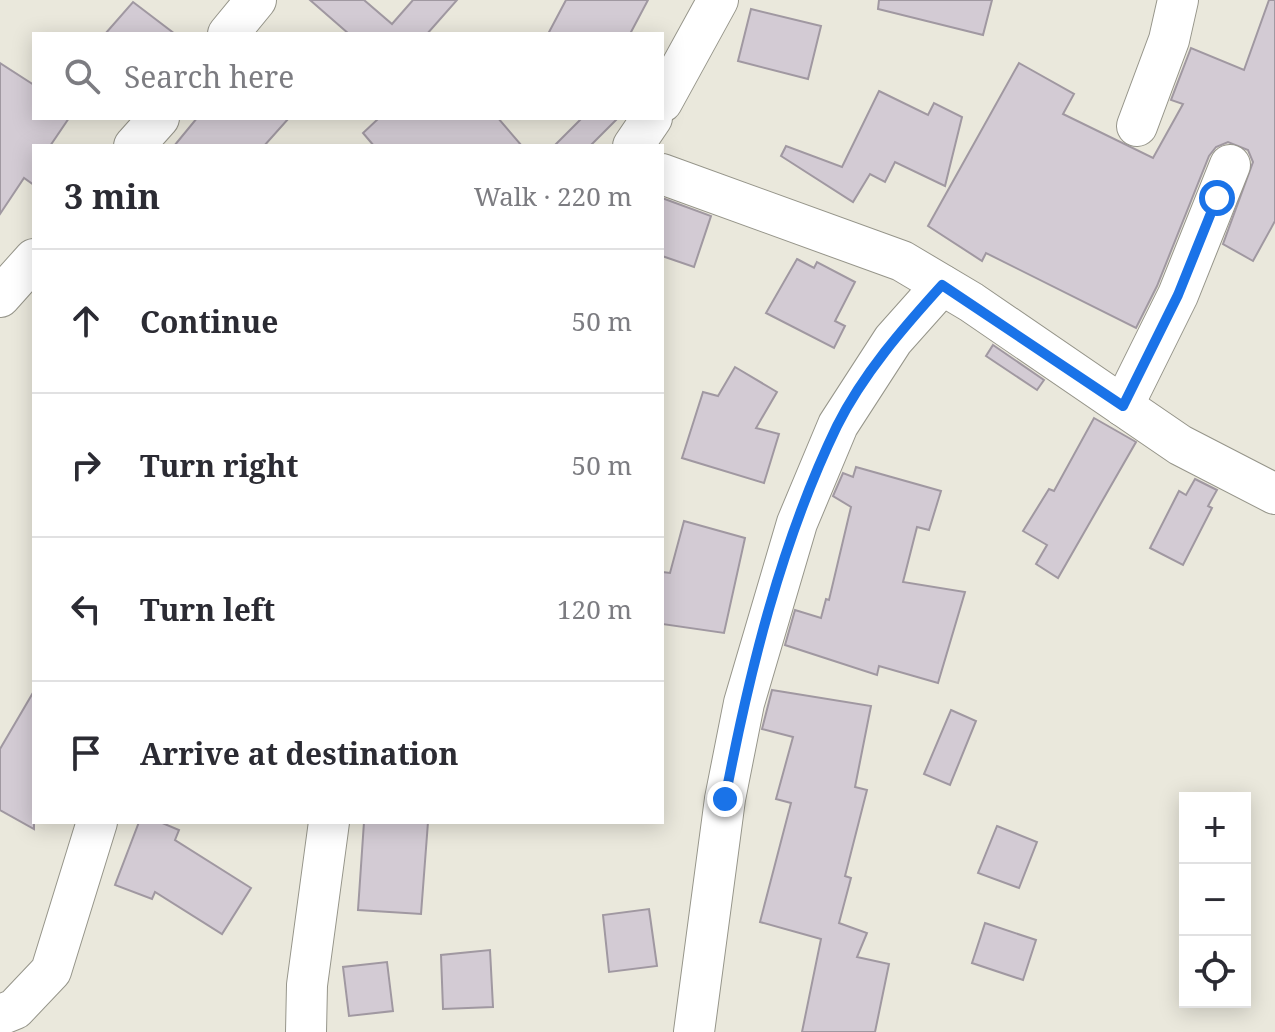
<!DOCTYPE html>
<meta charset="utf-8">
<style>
:root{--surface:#fff;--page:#f2f2f3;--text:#2b2b33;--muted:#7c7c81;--line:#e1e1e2}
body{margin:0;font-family:"Noto Serif",serif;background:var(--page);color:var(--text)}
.controls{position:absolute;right:24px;bottom:24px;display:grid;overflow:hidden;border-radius:0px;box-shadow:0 4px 20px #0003}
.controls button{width:72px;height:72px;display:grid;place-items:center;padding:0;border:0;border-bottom:2px solid var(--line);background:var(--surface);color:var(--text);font:40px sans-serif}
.stop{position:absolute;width:24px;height:24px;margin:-18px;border:6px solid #1a73e8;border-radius:50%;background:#fff}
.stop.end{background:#1a73e8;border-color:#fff;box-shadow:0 2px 8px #0008}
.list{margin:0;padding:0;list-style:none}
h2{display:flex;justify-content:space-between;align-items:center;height:104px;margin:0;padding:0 32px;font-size:34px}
h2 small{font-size:26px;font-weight:400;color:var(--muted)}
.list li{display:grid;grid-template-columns:52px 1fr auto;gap:24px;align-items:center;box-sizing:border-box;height:144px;padding:0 32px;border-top:2px solid var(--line)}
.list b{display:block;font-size:30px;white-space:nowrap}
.list em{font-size:26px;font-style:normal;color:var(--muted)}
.icon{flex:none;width:44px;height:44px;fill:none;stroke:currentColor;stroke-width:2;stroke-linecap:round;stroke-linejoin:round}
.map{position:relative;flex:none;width:1275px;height:1032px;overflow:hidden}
.search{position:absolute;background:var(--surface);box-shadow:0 4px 20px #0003;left:32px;top:32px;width:632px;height:88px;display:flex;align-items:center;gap:20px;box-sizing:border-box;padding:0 28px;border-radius:0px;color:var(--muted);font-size:30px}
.panel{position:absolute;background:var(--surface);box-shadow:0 4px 20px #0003;left:32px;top:144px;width:632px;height:680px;border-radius:0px}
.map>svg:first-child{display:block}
.building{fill:#d3cbd4;stroke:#a098a1;stroke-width:2}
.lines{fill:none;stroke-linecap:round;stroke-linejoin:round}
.minor-casing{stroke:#96958a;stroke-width:42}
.minor{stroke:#fff;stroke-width:40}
.route{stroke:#1a73e8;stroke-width:10}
</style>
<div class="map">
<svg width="1275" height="1032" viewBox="0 0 1275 1032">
<rect width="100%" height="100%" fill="#eae8dc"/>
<!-- building -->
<g class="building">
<polygon points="310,0 364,0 392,24 413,0 457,0 427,34 349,34"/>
<polygon points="566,0 648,0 630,34 548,34"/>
<polygon points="879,0 992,0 983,35 878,9"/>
<polygon points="1269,0 1275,0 1275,221 1253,261 1223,244 1253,162 1248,150 1228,142 1216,147 1209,156 1157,286 1136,328 986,253 982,261 928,226 1019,63 1074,94 1063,114 1153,158 1183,104 1171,100 1191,48 1244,70"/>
<polygon points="133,2 175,34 105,34"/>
<polygon points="751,9 821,26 808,79 738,61"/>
<polygon points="0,63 34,85 34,118 69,118 50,146 34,146 34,185 24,178 0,214"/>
<polygon points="879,91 928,115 934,103 962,117 945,186 895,162 885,182 870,174 853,202 781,156 786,146 842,167"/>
<polygon points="197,118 289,118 264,146 174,146"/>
<polygon points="379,118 498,118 522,146 374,146 363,133"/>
<polygon points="582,118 618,118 590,146 554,146"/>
<polygon points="662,198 711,216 694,267 662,256"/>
<polygon points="797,259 814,268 817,262 855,282 835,321 845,326 834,348 766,313"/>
<polygon points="993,345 1044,380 1037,390 986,356"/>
<polygon points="735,367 777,392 756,428 779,434 764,483 682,458 703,392 718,396"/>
<polygon points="1094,418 1136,442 1058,578 1036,564 1047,545 1023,531 1049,489 1054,491"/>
<polygon points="856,467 941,491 929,530 917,527 903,582 965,592 938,683 879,666 877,675 785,645 795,610 821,618 826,599 829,600 851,507 833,496 843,473 853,477"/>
<polygon points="1195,479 1217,490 1208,506 1212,508 1183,565 1150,548 1179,491 1186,495"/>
<polygon points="684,521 745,538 724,633 662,624 662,572 670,573"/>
<polygon points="772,690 871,706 855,787 867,790 845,876 851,878 839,923 867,933 857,957 889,964 875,1032 802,1032 821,939 760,922 791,803 776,799 793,737 762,729"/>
<polygon points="34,691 34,829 0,810 0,749"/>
<polygon points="951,710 976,721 950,785 924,774"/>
<polygon points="139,822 160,822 179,830 175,840 251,888 222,934 155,892 152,899 115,885"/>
<polygon points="364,822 428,822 421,914 358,910"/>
<polygon points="997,826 1037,842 1019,888 978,873"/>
<polygon points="649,909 657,966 609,972 603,915"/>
<polygon points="985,923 1036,940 1023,980 972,963"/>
<polygon points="490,950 493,1007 443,1009 441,955"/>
<polygon points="387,962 393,1011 349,1016 343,967"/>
</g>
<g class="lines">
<!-- minor casing -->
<g class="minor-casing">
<g id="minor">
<polyline points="228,34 256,0"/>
<polyline points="662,102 718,0"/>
<polyline points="1137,126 1169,40 1178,0"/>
<polyline points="134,146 159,118"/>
<polyline points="633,146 652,118"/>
<polyline points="662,174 902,261 971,302 1180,445 1275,494"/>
<polyline points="0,297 34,259"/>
<polyline points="1123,406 1178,295 1230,165"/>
<polyline points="0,1015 15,1009 51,971 97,822"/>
<polyline points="306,1032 307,985 329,822"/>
<polyline points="694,1032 725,799 744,703 797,523 838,425 893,340 942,285"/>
</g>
</g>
<!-- minor -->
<use href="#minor" class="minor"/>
</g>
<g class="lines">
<!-- route -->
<path class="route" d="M725,799c24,-126 56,-257 112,-373 26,-52 66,-98 105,-141l181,121 55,-111 39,-97"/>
</g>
</svg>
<div class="controls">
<button>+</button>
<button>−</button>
<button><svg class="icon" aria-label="locate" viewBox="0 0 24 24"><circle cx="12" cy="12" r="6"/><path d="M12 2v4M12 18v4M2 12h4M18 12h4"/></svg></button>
</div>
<div class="stop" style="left:1217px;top:198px"></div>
<div class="stop end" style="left:725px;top:799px"></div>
<div class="search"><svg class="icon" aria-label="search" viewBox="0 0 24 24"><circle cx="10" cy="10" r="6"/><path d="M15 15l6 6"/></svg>Search here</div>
<section class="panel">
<h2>3 min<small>Walk · 220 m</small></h2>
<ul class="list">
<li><svg class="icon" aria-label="ahead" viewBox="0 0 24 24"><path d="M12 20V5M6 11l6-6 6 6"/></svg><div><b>Continue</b></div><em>50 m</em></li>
<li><svg class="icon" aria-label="right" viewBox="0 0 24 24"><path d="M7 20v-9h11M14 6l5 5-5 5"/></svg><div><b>Turn right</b></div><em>50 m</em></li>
<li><svg class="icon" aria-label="left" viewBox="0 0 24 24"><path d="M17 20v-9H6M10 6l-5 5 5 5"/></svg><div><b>Turn left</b></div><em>120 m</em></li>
<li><svg class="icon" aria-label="arrive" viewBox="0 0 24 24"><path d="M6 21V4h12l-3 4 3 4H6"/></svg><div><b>Arrive at destination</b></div></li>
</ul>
</section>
</div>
